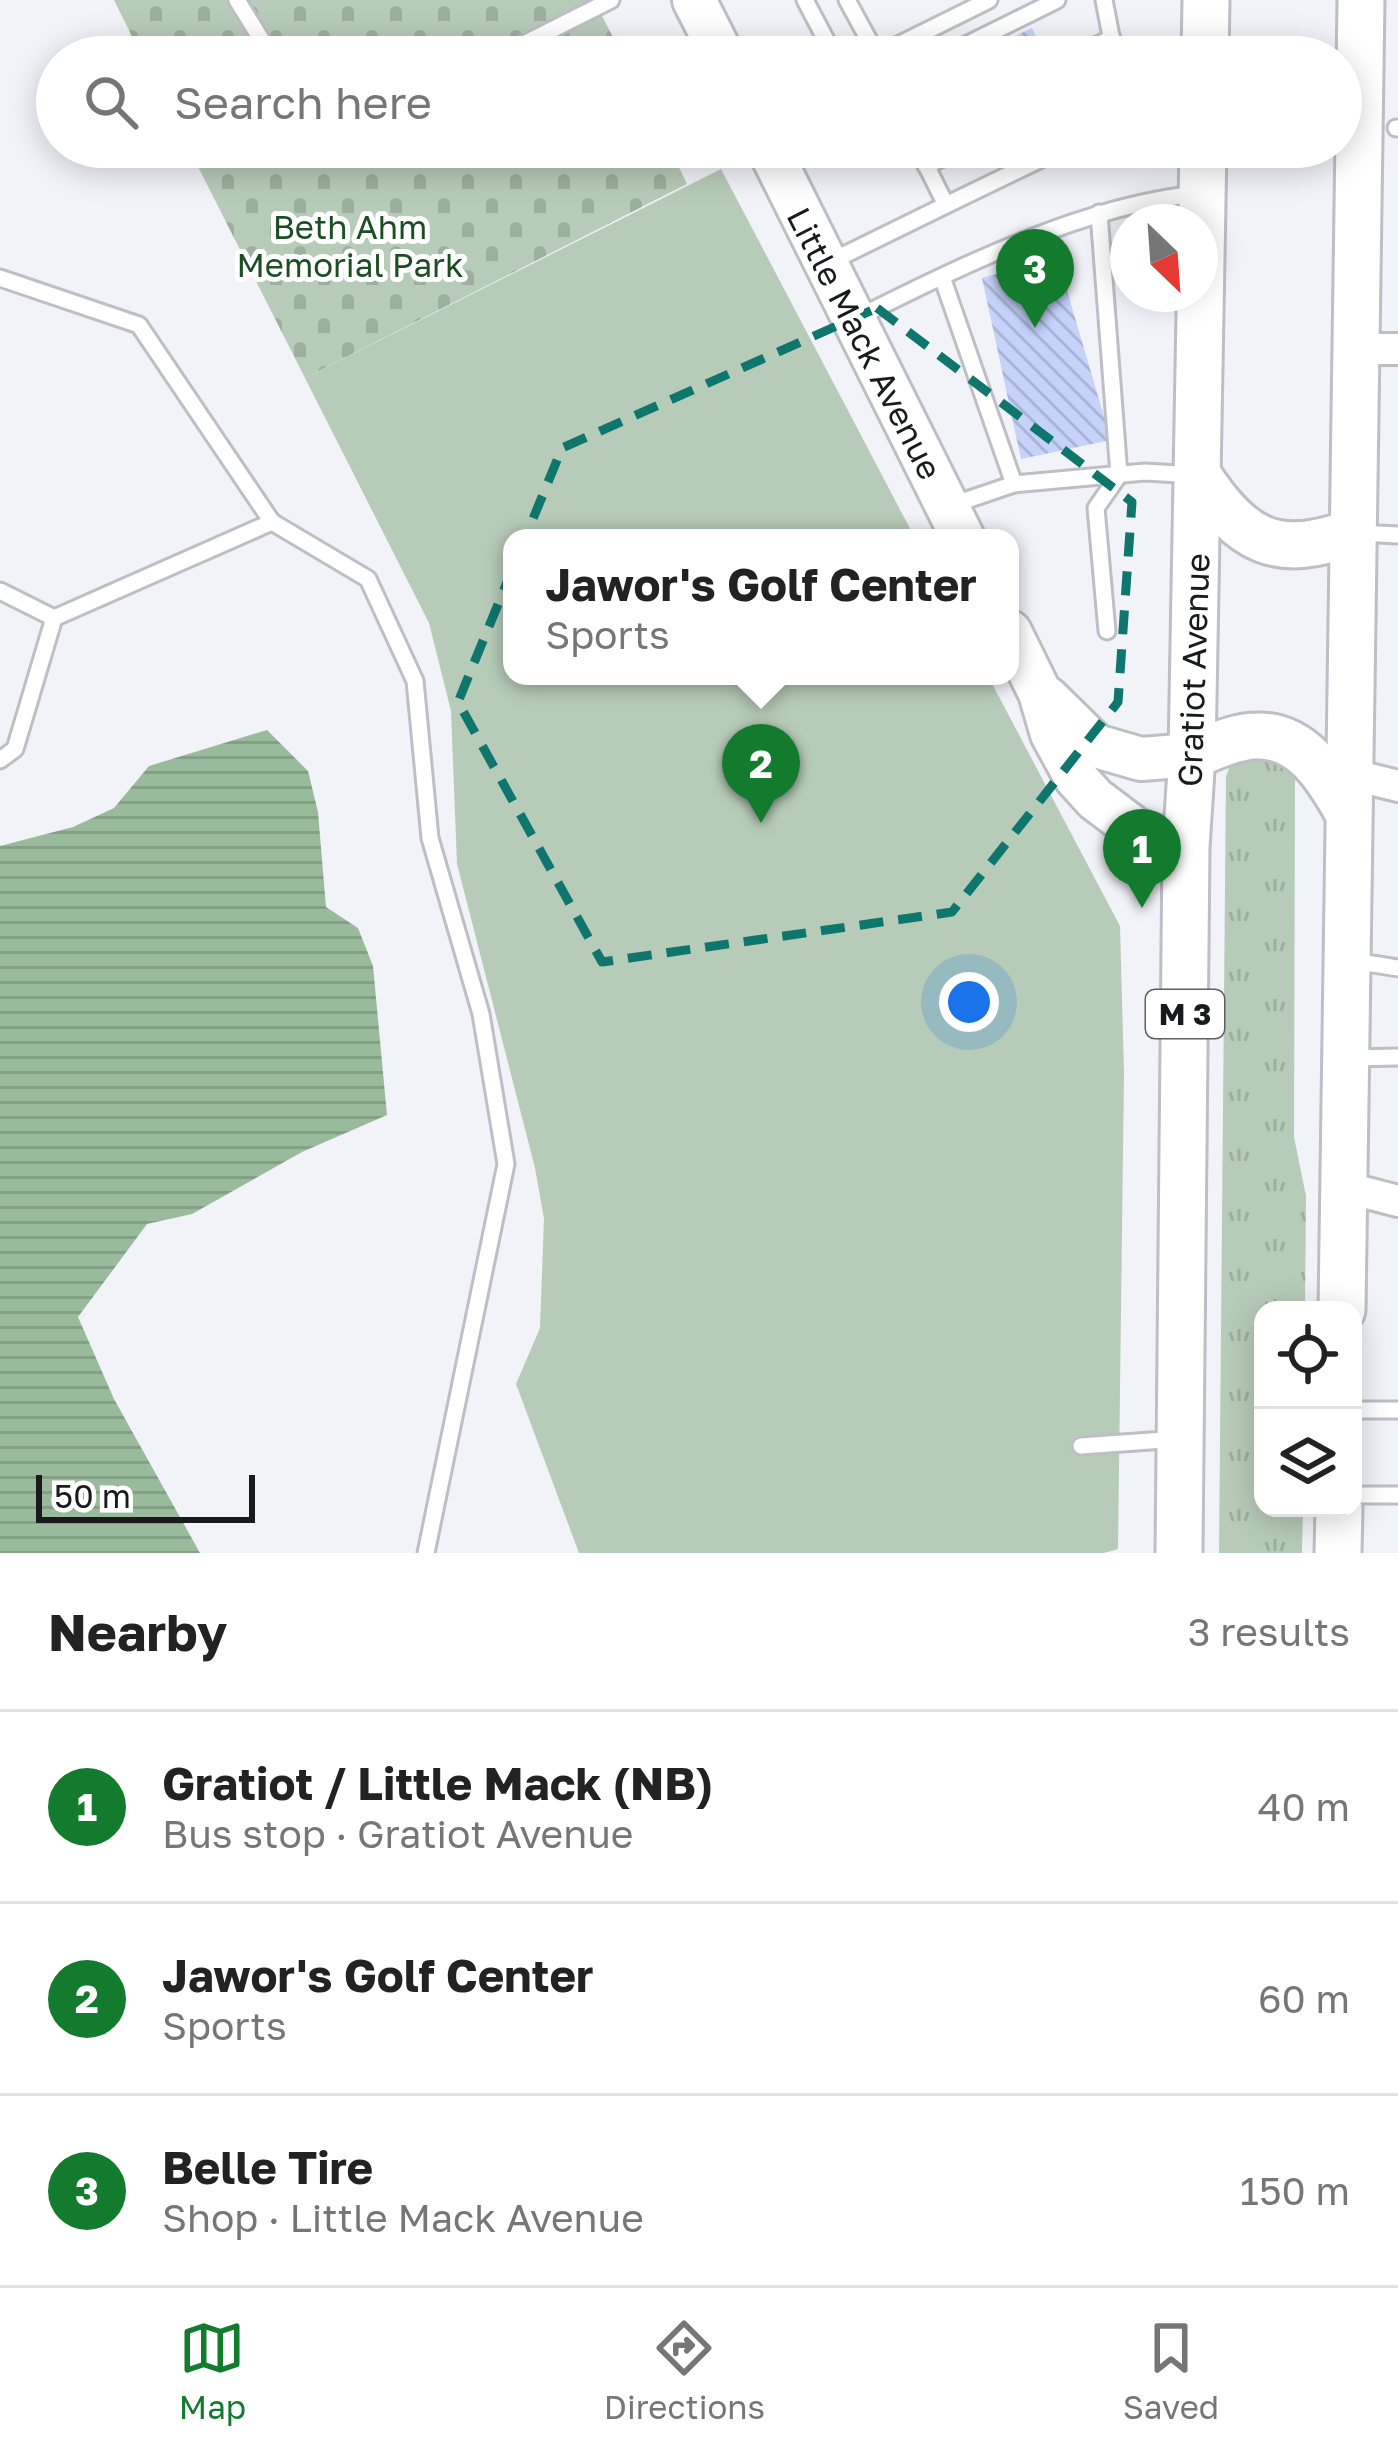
<!DOCTYPE html>
<meta charset="utf-8">
<style>
:root{--surface:#fff;--page:#f6f6f6;--text:#222;--muted:#767676;--line:#e0e0e0;--accent:#137b2e}
body{margin:0;font-family:"Golos Text",sans-serif;background:var(--page);color:var(--text)}
.controls{position:absolute;right:36px;bottom:36px;display:grid;overflow:hidden;border-radius:24px;box-shadow:0 6px 30px #0003}
.controls button{width:108px;height:108px;display:grid;place-items:center;padding:0;border:0;border-bottom:3px solid var(--line);background:var(--surface);color:var(--text);font:60px sans-serif}
.compass{position:absolute;left:1110px;top:204px;width:108px;height:108px;border-radius:50%;background:var(--surface);box-shadow:0 6px 30px #0003;rotate:155deg}
.scale{position:absolute;left:36px;bottom:30px;width:219px;box-sizing:border-box;padding-left:12px;border:6px solid #191a1c;border-top:0;font-size:33px;line-height:42px;white-space:nowrap;color:#191a1c;-webkit-text-stroke:9px #fff;paint-order:stroke}
.you{position:absolute;left:969px;top:1002px;width:42px;height:42px;margin:-30px;border:9px solid #fff;border-radius:50%;background:#1a73e8;box-shadow:0 0 0 18px #1a73e833}
.badge{display:grid;place-items:center;width:78px;height:78px;border-radius:50%;background:var(--accent);color:#fff;font-size:39px;font-weight:700}
.pin{position:absolute;translate:-50% -99px;filter:drop-shadow(0 3px 6px #0008)}
.pin::after{content:'';position:absolute;top:63px;width:42px;height:36px;background:inherit;clip-path:polygon(0 0,100% 0,50% 100%)}
.popup{position:absolute;left:503px;top:529px;width:516px;height:156px;box-sizing:border-box;display:grid;place-content:center;border-radius:24px;background:var(--surface);filter:drop-shadow(0 3px 9px #0005);font-size:39px;white-space:nowrap;color:var(--muted)}
.popup b{font-size:45px;color:var(--text)}
.popup::after{content:'';position:absolute;left:50%;top:100%;margin-left:-24px;border:24px solid transparent;border-top-color:var(--surface)}
.list{margin:0;padding:0;list-style:none}
h2{display:flex;justify-content:space-between;align-items:center;height:156px;margin:0;padding:0 48px;font-size:51px}
h2 small{font-size:39px;font-weight:400;color:var(--muted)}
.list li{display:grid;grid-template-columns:78px 1fr auto;gap:36px;align-items:center;box-sizing:border-box;height:192px;padding:0 48px;border-top:3px solid var(--line)}
.list b{display:block;font-size:45px;white-space:nowrap}
.list p{margin:0;font-size:39px;white-space:nowrap;color:var(--muted)}
.list em{font-size:39px;font-style:normal;color:var(--muted)}
.icon{flex:none;width:66px;height:66px;fill:none;stroke:currentColor;stroke-width:2;stroke-linecap:round;stroke-linejoin:round}
.map{position:relative;flex:none;width:1398px;height:1553px;overflow:hidden}
.search{position:absolute;background:var(--surface);box-shadow:0 6px 30px #0003;left:36px;right:36px;top:36px;height:132px;display:flex;align-items:center;gap:30px;box-sizing:border-box;padding:0 42px;border-radius:66px;color:var(--muted);font-size:45px}
.sheet{height:732px;background:var(--surface)}
nav{display:flex;justify-content:space-around;align-items:center;box-sizing:border-box;height:168px;border-top:3px solid var(--line);background:var(--surface);font-size:33px;color:var(--muted)}
nav a{display:grid;justify-items:center;gap:6px}
nav .on{color:var(--accent)}
.map>svg:first-child{display:block}
.grass{fill:url(#grass-tufts)}
.cemetery{fill:url(#cemetery-stones)}
.pitch{fill:#b7ccb8}
.water{fill:url(#water-rules)}
.building{fill:url(#building-back-hatch)}
.lines{fill:none;stroke-linecap:round;stroke-linejoin:round}
.service-casing{stroke:#bdbfc5;stroke-width:21}
.minor-casing{stroke:#bdbfc5;stroke-width:36}
.secondary-casing{stroke:#bdbfc5;stroke-width:48}
.primary-casing{stroke:#bdbfc5;stroke-width:51}
.service{stroke:#fff;stroke-width:15}
.minor{stroke:#fff;stroke-width:30}
.secondary{stroke:#fff;stroke-width:42}
.primary{stroke:#fff;stroke-width:45}
.marked{fill:none;stroke:#0f766e;stroke-width:9;stroke-dasharray:24 15;stroke-linejoin:round}
.labels{text-anchor:middle;dominant-baseline:central;stroke-width:10;stroke-linejoin:round;paint-order:stroke}
.shield{fill:#fff;stroke:#5e5f60;stroke-width:3}
.shield-label{font-size:30px;font-weight:bold;fill:#191a1c}
.park-label{font-size:33px;fill:#1c4e24;stroke:#fff}
.street-label{font-size:33px;fill:#191a1c;stroke:#fff}
</style>
<div class="map">
<svg width="1398" height="1553" viewBox="0 0 1398 1553">
<defs>
<pattern id="grass-tufts" width="24" height="20" patternUnits="userSpaceOnUse" patternTransform="scale(3)"><rect width="24" height="20" fill="#b7ccb8"/><path d="M3 7l-1-3M5 7V3M7 7l1-3M15 17l-1-3M17 17v-4M19 17l1-3" fill="none" stroke="#9daf9e"/></pattern>
<pattern id="cemetery-stones" width="16" height="16" patternUnits="userSpaceOnUse" patternTransform="scale(3)"><rect width="16" height="16" fill="#b7ccb8"/><path d="M2 7V4a2 2 0 0 1 4 0v3zM10 15v-3a2 2 0 0 1 4 0v3z" fill="#9daf9e"/></pattern>
<pattern id="water-rules" width="6" height="5" patternUnits="userSpaceOnUse" patternTransform="scale(3)"><rect width="6" height="5" fill="#99bb9b"/><path d="M0 2.5h6" fill="none" stroke="#83a085"/></pattern>
<pattern id="building-back-hatch" width="6" height="6" patternUnits="userSpaceOnUse" patternTransform="scale(3)"><rect width="6" height="6" fill="#c5d2fa"/><path d="M-1 5l2 2M0 0l6 6M5-1l2 2" fill="none" stroke="#a9b4d6"/></pattern>
</defs>
<rect width="100%" height="100%" fill="#f1f3f9"/>
<!-- grass -->
<polygon class="grass" points="1251,750 1283,758 1295,779 1294,1137 1306,1196 1305,1310 1263,1310 1263,1508 1303,1508 1302,1553 1219,1553 1226,776 1233,759"/>
<!-- cemetery -->
<g class="cemetery">
<polygon points="114,0 594,0 623,57 142,57"/>
<polygon points="188,147 669,147 687,184 305,378"/>
</g>
<!-- pitch -->
<polygon class="pitch" points="721,169 915,538 512,538 512,676 988,676 1120,926 1124,1073 1118,1549 1104,1553 579,1553 516,1384 540,1328 544,1219 535,1168 457,864 451,711 429,623 305,378"/>
<!-- water -->
<polygon class="water" points="267,730 308,771 318,812 326,907 358,928 373,966 387,1115 302,1152 192,1214 147,1224 78,1317 114,1399 200,1553 0,1553 0,846 73,827 114,808 149,766"/>
<!-- building -->
<g class="building">
<polygon points="1032,28 1046,57 992,57 988,49"/>
<polygon points="1057,257 1111,440 1021,459 982,278"/>
</g>
<g class="lines">
<!-- service casing -->
<g class="service-casing">
<g id="service">
<polyline points="237,0 272,57"/>
<polyline points="805,0 835,57"/>
<polyline points="847,0 877,55"/>
<polyline points="1104,0 1115,57"/>
<polyline points="498,57 611,0"/>
<polyline points="874,57 989,0"/>
<polyline points="942,57 1057,0"/>
<polyline points="1072,57 1112,38"/>
<polyline points="1396,128 1398,128"/>
<polyline points="917,147 946,205 1066,147"/>
<polyline points="926,166 965,147"/>
<polyline points="783,167 823,147"/>
<polyline points="1099,213 1119,475 1096,508 1107,631"/>
<polyline points="830,262 946,205"/>
<polyline points="942,277 1014,484"/>
<polyline points="0,278 139,325 272,522"/>
<path d="M857,318c102,-51 229,-114 342,-124"/>
<polyline points="952,505 1014,484 1145,472 1195,475"/>
<polyline points="1359,533 1398,535"/>
<polyline points="0,591 54,618"/>
<polyline points="0,760 15,749 54,618 272,522 368,579 415,681 430,838 481,1014 506,1164 426,1553"/>
<polyline points="1354,961 1398,968"/>
<polyline points="1348,1058 1398,1057"/>
<polyline points="1353,1410 1398,1410"/>
<polyline points="1081,1446 1178,1439"/>
<polyline points="1353,1495 1398,1495"/>
</g>
</g>
<!-- minor casing -->
<g class="minor-casing">
<g id="minor">
<polyline points="1355,349 1398,349"/>
<polyline points="1349,774 1398,786"/>
<polyline points="1344,1187 1398,1201"/>
</g>
</g>
<!-- secondary casing -->
<g class="secondary-casing">
<g id="secondary">
<polyline points="694,0 723,57"/>
<polyline points="768,147 963,538"/>
<polyline points="1010,632 1040,693 1052,734 1076,778 1095,799 1136,830 1186,847"/>
<polyline points="1047,698 1096,746 1141,759 1192,755"/>
</g>
</g>
<!-- primary casing -->
<g class="primary-casing">
<g id="primary">
<polyline points="1205,57 1206,0"/>
<path d="M1198,475c43,66 78,86 155,57"/>
<path d="M1192,755c20,-7 43,-19 64,-19 46,-2 72,41 91,75"/>
<polyline points="1342,1310 1361,0"/>
<polyline points="1179,1553 1186,847 1192,755 1203,147"/>
<polyline points="1338,1553 1339,1508"/>
</g>
</g>
<!-- service -->
<use href="#service" class="service"/>
<!-- minor -->
<use href="#minor" class="minor"/>
<!-- secondary -->
<use href="#secondary" class="secondary"/>
<!-- primary -->
<use href="#primary" class="primary"/>
</g>
<!-- marked area -->
<path class="marked" d="M877,308l255,194 -14,200 -166,210 -350,50 -144,-260 104,-254z"/>
<g class="labels">
<!-- shield labels -->
<rect class="shield" x="1146" y="990" width="78" height="48" rx="9"/>
<g class="shield-label">
<text x="1185" y="1014">M 3</text>
</g>
<!-- park labels -->
<g class="park-label">
<text x="350" y="226">Beth Ahm<tspan x="350" dy="38">Memorial Park</tspan></text>
</g>
<!-- street labels -->
<g class="street-label">
<text transform="translate(865 343) rotate(63)">Little Mack Avenue</text>
<text transform="translate(1193 670) rotate(-88)">Gratiot Avenue</text>
</g>
</g>
</svg>
<div class="controls">
<button><svg class="icon" aria-label="locate" viewBox="0 0 24 24"><circle cx="12" cy="12" r="6"/><path d="M12 2v4M12 18v4M2 12h4M18 12h4"/></svg></button>
<button><svg class="icon" aria-label="layers" viewBox="0 0 24 24"><path d="M12 4l9 5-9 5-9-5zM3 14l9 5 9-5"/></svg></button>
</div>
<svg class="compass" viewBox="-18 -18 36 36"><path d="M0-13l5 13h-10z" fill="#e53935"/><path d="M0 13l5-13h-10z" fill="#767676"/></svg>
<div class="scale">50 m</div>
<div class="you"></div>
<div class="pin badge" style="left:1142px;top:908px">1</div>
<div class="pin badge" style="left:761px;top:823px">2</div>
<div class="popup"><b>Jawor's Golf Center</b>Sports</div>
<div class="pin badge" style="left:1035px;top:328px">3</div>
<div class="search"><svg class="icon" aria-label="search" viewBox="0 0 24 24"><circle cx="10" cy="10" r="6"/><path d="M15 15l6 6"/></svg>Search here</div>
</div>
<section class="sheet">
<h2>Nearby<small>3 results</small></h2>
<ul class="list">
<li><span class="badge">1</span><div><b>Gratiot / Little Mack (NB)</b><p>Bus stop · Gratiot Avenue</p></div><em>40 m</em></li>
<li><span class="badge">2</span><div><b>Jawor's Golf Center</b><p>Sports</p></div><em>60 m</em></li>
<li><span class="badge">3</span><div><b>Belle Tire</b><p>Shop · Little Mack Avenue</p></div><em>150 m</em></li>
</ul>
</section>
<nav>
<a class="on"><svg class="icon" aria-label="map" viewBox="0 0 24 24"><path d="M3 6l6-2 6 2 6-2v14l-6 2-6-2-6 2zM9 4v14M15 6v14"/></svg>Map</a>
<a><svg class="icon" aria-label="directions" viewBox="0 0 24 24"><path d="M12 3l9 9-9 9-9-9zM9 14v-3h6M13 9l2 2-2 2"/></svg>Directions</a>
<a><svg class="icon" aria-label="saved" viewBox="0 0 24 24"><path d="M7 4h10v16l-5-4-5 4z"/></svg>Saved</a>
</nav>
